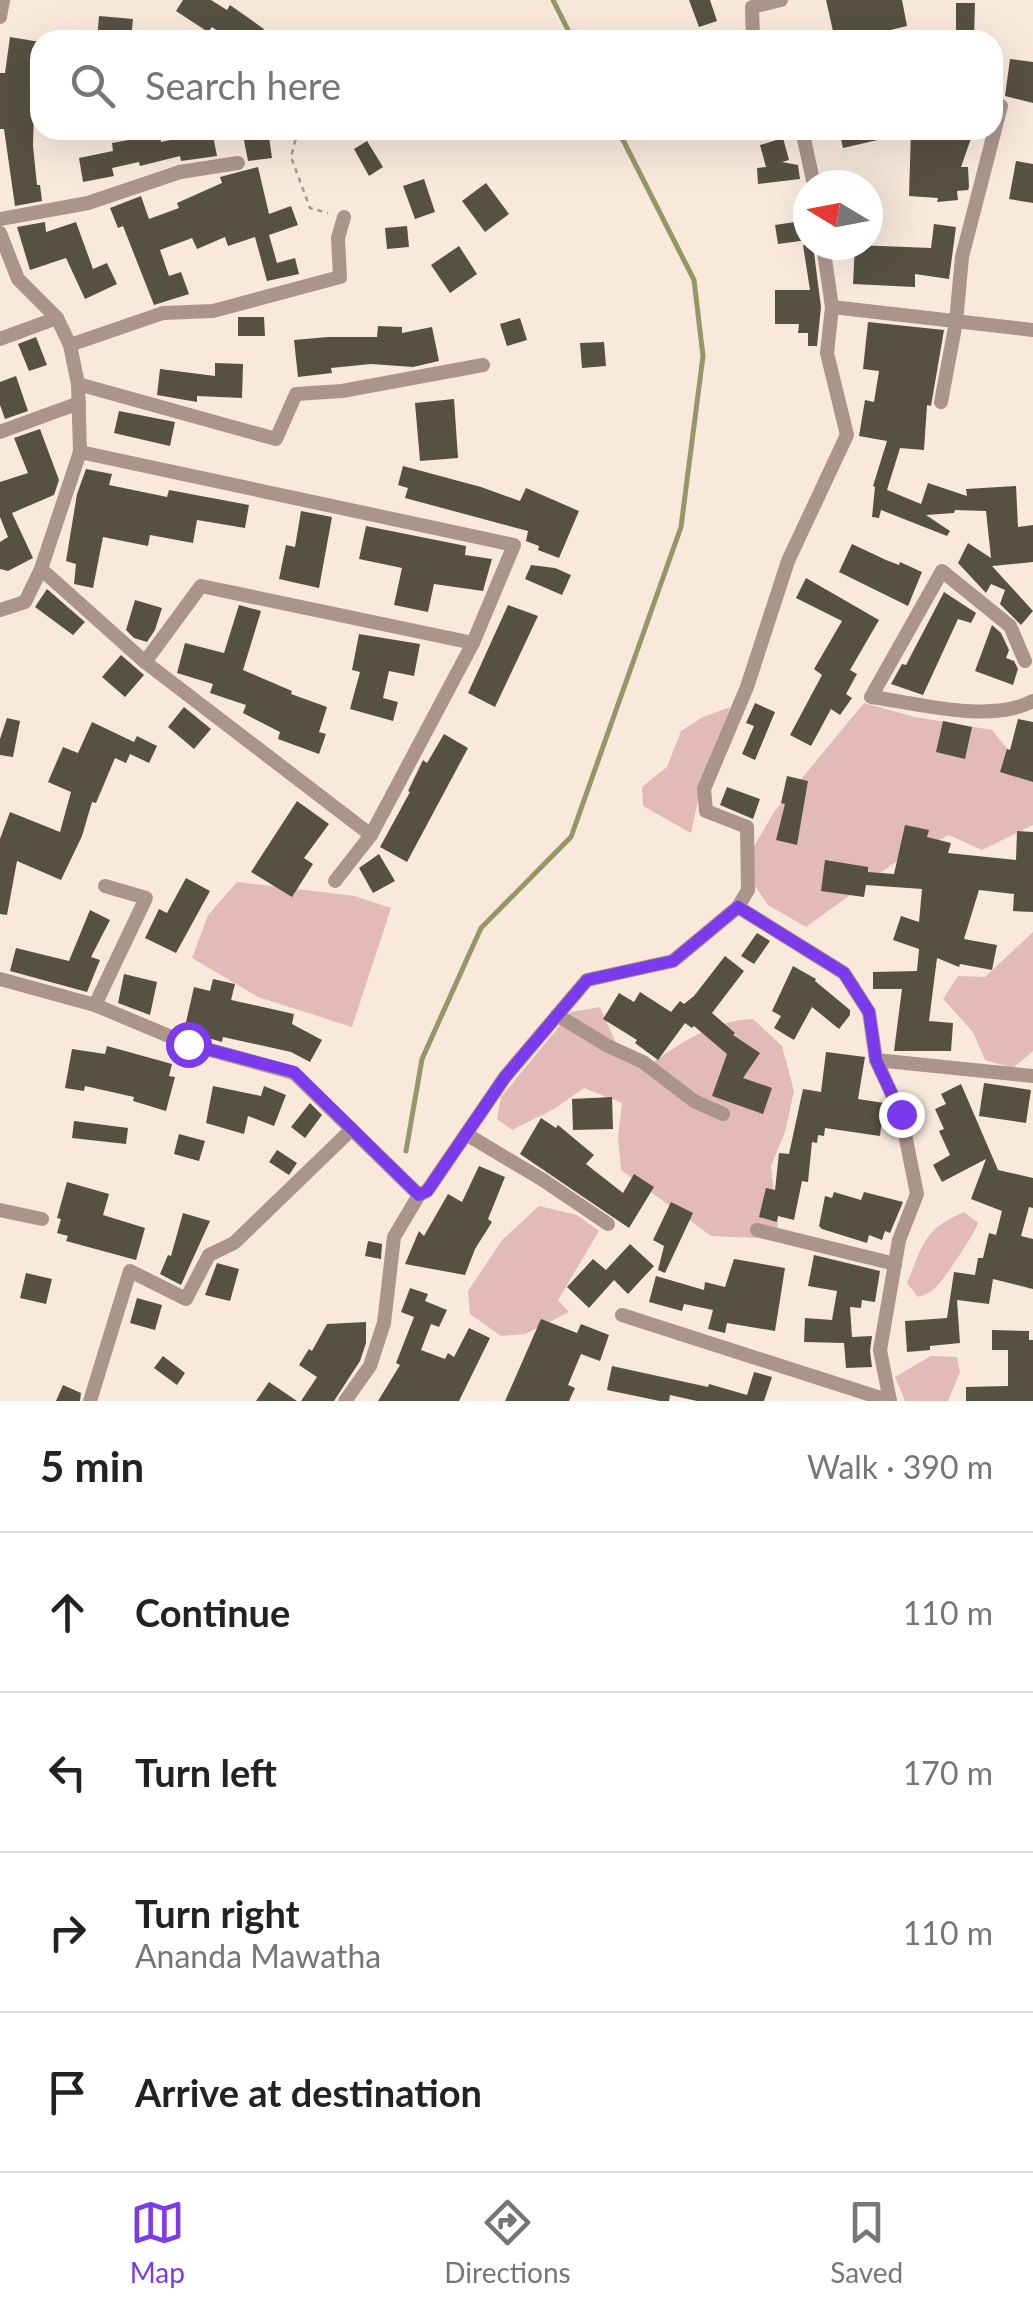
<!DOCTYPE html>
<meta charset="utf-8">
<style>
:root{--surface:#fff;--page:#f2f2f2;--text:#222;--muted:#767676;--line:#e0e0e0;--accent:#7c3aed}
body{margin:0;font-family:Lato,sans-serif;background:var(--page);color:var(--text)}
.compass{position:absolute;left:793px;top:170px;width:90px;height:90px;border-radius:50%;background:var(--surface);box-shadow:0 10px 40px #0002;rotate:280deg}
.stop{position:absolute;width:30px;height:30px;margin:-22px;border:8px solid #7c3aed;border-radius:50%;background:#fff}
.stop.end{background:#7c3aed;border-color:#fff;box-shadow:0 2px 10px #0008}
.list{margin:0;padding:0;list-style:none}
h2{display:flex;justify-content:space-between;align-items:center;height:130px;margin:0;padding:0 40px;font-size:42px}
h2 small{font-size:32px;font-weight:400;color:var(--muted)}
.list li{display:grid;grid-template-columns:65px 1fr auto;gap:30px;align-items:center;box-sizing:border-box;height:160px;padding:0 40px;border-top:2px solid var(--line)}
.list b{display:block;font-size:38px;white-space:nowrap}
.list p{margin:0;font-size:32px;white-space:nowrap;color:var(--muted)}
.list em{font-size:32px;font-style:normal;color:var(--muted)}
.icon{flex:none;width:55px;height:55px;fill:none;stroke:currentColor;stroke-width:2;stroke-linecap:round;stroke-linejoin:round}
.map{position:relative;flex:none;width:1033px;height:1401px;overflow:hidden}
.search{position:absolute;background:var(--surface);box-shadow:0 10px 40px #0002;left:30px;right:30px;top:30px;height:110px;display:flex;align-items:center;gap:25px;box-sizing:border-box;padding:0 35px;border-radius:30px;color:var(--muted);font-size:38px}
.sheet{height:770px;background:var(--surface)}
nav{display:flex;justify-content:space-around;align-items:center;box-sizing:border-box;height:140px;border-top:2px solid var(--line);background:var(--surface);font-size:28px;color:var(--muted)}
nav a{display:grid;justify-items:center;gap:5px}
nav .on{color:var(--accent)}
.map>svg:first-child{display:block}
.green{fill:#e2bbb9}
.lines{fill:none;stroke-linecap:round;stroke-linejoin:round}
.stream{stroke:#959767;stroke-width:5}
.building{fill:#575142}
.path{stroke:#a3988e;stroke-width:2.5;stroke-dasharray:5 5;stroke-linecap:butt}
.minor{stroke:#ab958b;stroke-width:14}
.route{stroke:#7c3aed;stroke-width:12}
</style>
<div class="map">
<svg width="1033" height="1401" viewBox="0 0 1033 1401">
<rect width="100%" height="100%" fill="#f8e9db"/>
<!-- green -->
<g class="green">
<polygon points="864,703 915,717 992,730 1033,780 1033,825 982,850 949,835 897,861 806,927 768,905 742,867 774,812"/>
<polygon points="730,707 699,795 691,833 643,806 642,787 667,767 681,731 703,717"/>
<polygon points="237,882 355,896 391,908 352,1027 258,997 192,958 208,915"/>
<polygon points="1033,932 1033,1051 1013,1068 985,1060 973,1032 943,999 958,976 985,977"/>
<path d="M600,1007l20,45 23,17c34,-23 68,-49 110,-50l29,27 12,45 -9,41 -14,34 8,73 -68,-3 -90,-66 -3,-32 4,-35 -38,-15 -30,21 -42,21 -15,-11 4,-22 70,-85z"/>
<polygon points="539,1206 577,1215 599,1231 558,1300 569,1312 525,1334 501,1336 470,1314 468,1291 502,1240"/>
<path d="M964,1212l14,11c-4,12 -36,60 -45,67 -4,4 -10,5 -15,7l-11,-14c17,-40 16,-53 57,-71z"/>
<polygon points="931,1356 957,1357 960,1372 948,1401 905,1401 895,1377"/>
</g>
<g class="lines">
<!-- stream -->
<g class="stream">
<polyline points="553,0 573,40"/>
<polyline points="406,1151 422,1059 481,928 571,837 681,527 703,356 694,280 618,130"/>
</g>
</g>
<!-- building -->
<g class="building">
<polygon points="183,0 211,0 227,10 230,5 264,29 256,40 230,40 212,27 208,32 176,11"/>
<polygon points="689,0 710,0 717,21 699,27"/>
<polygon points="826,0 902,0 907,26 849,40 835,40"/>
<polygon points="956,3 975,3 974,40 956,40"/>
<polygon points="99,16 133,19 131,40 97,40"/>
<polygon points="10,37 40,42 40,67 35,67 33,146 37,185 40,185 42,201 15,206 4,129 0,129 0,73 5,73"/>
<polygon points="1010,59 1033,62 1033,103 1005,96"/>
<polygon points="132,130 159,130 161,142 212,131 217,156 181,161 180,156 140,166 139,162 112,168 114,176 83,182 79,158 113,151 112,143 134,139"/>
<polygon points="242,130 268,130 272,158 248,161"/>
<polygon points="839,130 894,130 895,136 843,148"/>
<polygon points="911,130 974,130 961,167 968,167 969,187 968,190 957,191 958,200 937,202 938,198 909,196"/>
<polygon points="783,138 789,160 782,162 798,165 800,179 758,184 757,168 766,167 760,145"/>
<polygon points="367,141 383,167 369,176 354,149"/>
<polygon points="1016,161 1033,164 1033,203 1009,199"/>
<polygon points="258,167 269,214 291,206 298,225 269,235 277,263 295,258 299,274 267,281 255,237 228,246 225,237 197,249 192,238 160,250 169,276 181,272 189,294 154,305 123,226 118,228 110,208 141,196 149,219 179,208 177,203 222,183 220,177"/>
<polygon points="424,179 435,212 415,219 403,186"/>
<polygon points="486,183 509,214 485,232 462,201"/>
<polygon points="808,220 808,240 778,244 775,225"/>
<polygon points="45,222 46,232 76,222 93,269 107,263 117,284 85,299 66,258 30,270 17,227"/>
<polygon points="934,224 956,227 949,279 915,274 915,287 853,284 855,245 931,248"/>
<polygon points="407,226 409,247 387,249 385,228"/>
<polygon points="803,245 813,245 821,307 817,346 808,346 808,333 798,333 799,324 775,324 775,290 810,290"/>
<polygon points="459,246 477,274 450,293 431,265"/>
<polygon points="238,317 264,317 265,336 238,336"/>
<polygon points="520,318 527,340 507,346 500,324"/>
<polygon points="868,322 944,330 931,406 927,405 924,450 900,448 887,490 921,504 928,483 967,496 966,489 1016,486 1018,527 1033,525 1033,562 992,566 1033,611 1021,625 1000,604 1005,590 991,584 986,593 958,563 968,543 991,558 986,511 955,510 954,513 926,515 950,531 947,536 881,510 879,518 872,517 875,487 873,486 887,441 859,436 865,400 874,402 879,371 863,369"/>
<polygon points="378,326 402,327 402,333 432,327 439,361 413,367 371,364 331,368 332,373 298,377 294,340 328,337 377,337"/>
<polygon points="36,337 47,365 29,371 18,344"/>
<polygon points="604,342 606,366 582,368 580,343"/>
<polygon points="215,363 243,364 242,398 197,396 197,402 157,395 160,369 215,376"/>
<polygon points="16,376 28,411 5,419 0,405 0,382"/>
<polygon points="454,399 458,458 420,461 415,403"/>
<polygon points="119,411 175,422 170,446 114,433"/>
<polygon points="40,429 59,480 54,495 12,513 33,558 8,571 0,569 0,542 8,537 0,517 0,482 28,473 14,438"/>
<polygon points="403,466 481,487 520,501 526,488 579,511 559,558 538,550 539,546 526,541 528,531 405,498 408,488 398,485"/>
<polygon points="86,469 112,474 109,485 167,497 169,490 249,505 245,528 197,520 193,543 150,535 148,546 103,537 93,588 74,584 76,564 66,561 77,494"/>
<polygon points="301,511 332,517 319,588 279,579 286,545 295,547"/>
<polygon points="366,526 466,546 465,555 492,559 483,591 434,584 428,612 394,605 402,568 359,559"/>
<polygon points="852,544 886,560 899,565 900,562 922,572 908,606 839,572"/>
<polygon points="531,565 555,568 571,575 562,595 525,579"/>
<polygon points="806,578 879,620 850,670 857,674 846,694 852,698 840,715 831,709 811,746 790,735 822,675 814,669 842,621 796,598"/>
<polygon points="47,589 85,622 73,635 35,607"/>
<polygon points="944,592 976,613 971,623 958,619 923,695 891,684 902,664 906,665"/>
<polygon points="135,600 162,608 155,630 147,642 134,638 126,630"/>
<polygon points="239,605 261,611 243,670 292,691 291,694 327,707 319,732 326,734 319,754 278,739 280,732 243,713 246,705 210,693 213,684 177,673 185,643 224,653"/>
<polygon points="508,605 538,616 495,707 468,693"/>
<polygon points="992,625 1001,633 1009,650 1006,658 1014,661 1018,669 1013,685 975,671"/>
<polygon points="359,634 420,644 414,676 389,671 383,698 398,702 393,721 350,709 360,672 352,670"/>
<polygon points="121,655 144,675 125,697 102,677"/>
<polygon points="755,703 775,712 755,760 742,754 754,726 746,723"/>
<polygon points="184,707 211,729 194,749 168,727"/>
<polygon points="7,718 20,721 13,757 0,755 0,739"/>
<polygon points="1018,719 1033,722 1033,782 1000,772 1007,749 1010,750"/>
<polygon points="943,721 972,727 965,759 936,752"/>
<polygon points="92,722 134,742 137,736 157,746 149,763 130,754 126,763 115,758 96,803 92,802 82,836 61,880 17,861 7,915 0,914 0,839 10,812 60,832 71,792 48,782 63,747 78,753"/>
<polygon points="444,734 468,748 407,862 380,847 410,792 408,791 423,760 427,763"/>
<polygon points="787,776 808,781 797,845 776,840 785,804 781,803"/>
<polygon points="727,787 760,799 753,819 720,805"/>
<polygon points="297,801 329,824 304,858 313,864 292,897 251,872"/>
<polygon points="905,825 929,830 927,837 951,843 948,853 1016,860 1017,831 1033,832 1033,912 1013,911 1014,894 979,890 964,939 997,945 992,970 960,964 959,967 937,958 929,1021 953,1023 951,1051 894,1051 902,989 873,989 873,972 917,971 919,949 893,940 901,916 919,922 922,889 866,885 864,897 821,891 825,860 868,867 868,872 894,874"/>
<polygon points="379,854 395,881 373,893 359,868"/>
<polygon points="186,878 210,891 176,953 145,938 159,909 167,913"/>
<polygon points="90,910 110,920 91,957 100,960 87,992 10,971 16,948 69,961"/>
<polygon points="757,933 770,941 754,964 741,956"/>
<polygon points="725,956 744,971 712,1013 735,1033 733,1035 760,1053 743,1078 772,1088 763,1114 712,1096 727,1054 694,1026 692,1028 685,1023 658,1060 635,1043 637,1040 603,1019 619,993 634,1002 640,992 671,1012 680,1001 684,1004 694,996"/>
<polygon points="793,966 816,979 815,981 850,1010 850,1015 839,1029 812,1007 794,1040 774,1028 781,1016 772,1011"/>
<polygon points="124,974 157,982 150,1015 118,1003"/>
<polygon points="213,979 235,984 231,1000 294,1014 292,1024 322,1040 310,1062 291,1052 223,1037 222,1042 184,1031 194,987 210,991"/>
<polygon points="107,1046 172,1064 169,1076 175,1077 166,1111 133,1101 134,1097 85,1086 84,1091 65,1088 72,1049 105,1054"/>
<polygon points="826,1052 865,1057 858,1099 884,1103 880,1136 825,1128 824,1136 818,1135 817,1143 812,1142 808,1182 802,1181 794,1220 778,1216 777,1222 759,1217 766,1188 775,1190 779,1153 789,1154 803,1089 821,1092"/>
<polygon points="984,1083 1031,1090 1026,1123 979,1116"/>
<polygon points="961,1084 998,1170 1033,1178 1033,1208 1029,1207 1021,1236 1033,1239 1033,1289 993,1279 989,1304 957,1300 960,1343 930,1346 930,1350 907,1352 905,1321 947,1318 954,1272 975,1275 978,1258 983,1258 989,1233 996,1235 1002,1211 971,1199 986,1159 942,1182 933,1165 950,1155 939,1131 944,1129 935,1109 946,1104 941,1094"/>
<polygon points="213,1086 261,1096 264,1086 286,1095 274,1126 248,1116 244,1134 206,1123"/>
<polygon points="612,1097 613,1129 573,1130 572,1099"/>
<polygon points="310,1103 322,1115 305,1138 291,1127"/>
<polygon points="541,1118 556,1128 558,1125 594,1155 586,1164 623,1193 634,1174 654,1187 629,1228 520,1154"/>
<polygon points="74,1121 128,1128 126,1144 72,1138"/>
<polygon points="179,1134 205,1141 199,1161 174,1154"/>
<polygon points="277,1150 297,1163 289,1175 269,1162"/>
<polygon points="479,1166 505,1177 488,1219 492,1222 475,1249 465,1275 405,1264 419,1231 424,1236 448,1194 462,1202"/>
<polygon points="67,1182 109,1194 103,1215 145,1228 136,1260 66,1241 68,1236 57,1233 61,1219 57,1218"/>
<polygon points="834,1192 861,1200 864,1192 903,1202 890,1233 885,1231 882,1240 869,1235 867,1243 822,1229 819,1226 825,1196 832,1198"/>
<polygon points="671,1202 693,1213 665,1273 658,1270 664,1246 653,1240"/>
<polygon points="183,1213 210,1221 181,1285 160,1274 168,1255 171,1256"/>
<polygon points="368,1241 382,1244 381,1259 365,1256"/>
<polygon points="630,1244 654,1266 628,1294 614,1280 589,1308 567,1287 593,1259 606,1270"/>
<polygon points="814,1255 880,1271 875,1302 862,1300 861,1308 850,1307 852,1337 872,1336 870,1351 872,1367 846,1368 844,1343 804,1342 805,1318 832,1320 837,1291 808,1286"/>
<polygon points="734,1259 785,1268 775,1331 727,1323 725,1333 708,1329 713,1310 684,1304 682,1311 649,1302 656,1276 704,1290 705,1282 725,1287"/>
<polygon points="217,1263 239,1269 230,1301 205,1295"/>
<polygon points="26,1273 52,1279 46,1304 20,1298"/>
<polygon points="410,1288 428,1294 425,1301 447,1310 439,1327 431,1324 421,1350 445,1359 448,1353 454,1357 469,1328 490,1338 459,1401 378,1401 400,1365 396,1363 414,1317 401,1312"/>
<polygon points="137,1298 162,1305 155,1330 130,1323"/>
<polygon points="541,1319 577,1333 581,1324 609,1335 600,1361 581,1354 568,1385 575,1388 569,1401 505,1401"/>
<polygon points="366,1322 366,1343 360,1361 334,1401 301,1401 317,1377 299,1365 309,1349 312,1351 327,1324"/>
<polygon points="992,1330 1029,1331 1029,1340 1033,1340 1033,1401 966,1401 966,1387 1008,1386 1008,1350 992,1350"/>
<polygon points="163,1356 185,1373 177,1385 154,1368"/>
<polygon points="612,1366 708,1387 709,1384 747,1395 754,1372 772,1377 764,1401 697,1401 670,1395 669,1401 660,1401 607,1390"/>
<polygon points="269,1382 297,1401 256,1401"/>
<polygon points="63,1385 81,1393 80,1401 56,1401"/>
</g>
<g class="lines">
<!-- path -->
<polyline class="path" points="298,130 291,157 310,208 328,213"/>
<!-- minor -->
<g class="minor">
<polyline points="0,17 3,0"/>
<polyline points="753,40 752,7 781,0"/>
<polyline points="802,130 814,185"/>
<polyline points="0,219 88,203 180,172 238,163"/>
<polyline points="0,233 18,279 57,318 70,345 78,384 80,452 41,569 25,602 0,610"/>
<polyline points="823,245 832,307 1033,330"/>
<polyline points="0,339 57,318"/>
<polyline points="70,345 163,313 213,311 340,277 338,238 344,217"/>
<polyline points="78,384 276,439 296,394 342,391 483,365"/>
<polyline points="941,402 956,322 962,257 1001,106"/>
<polyline points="0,432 79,403"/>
<polyline points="41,569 145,662 371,835 473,643 514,545 80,452"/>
<path d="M1025,661l-15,-35 -68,-55 -71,126c47,6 118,27 162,4"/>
<polyline points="145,662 201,586 473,643"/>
<polyline points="335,881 371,835"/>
<polyline points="738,907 844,973 869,1012 876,1060 901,1114 917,1194 899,1240 880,1350 890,1401"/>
<polyline points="0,979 95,1005 188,1044 294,1073 419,1195 394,1237 384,1323 370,1366 345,1401"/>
<polyline points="95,1005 146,898 105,886"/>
<polyline points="557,1015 608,1046 643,1062 694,1101 723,1114"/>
<polyline points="876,1060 1033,1076"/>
<polyline points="466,1134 543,1180 608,1224"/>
<polyline points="419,1195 427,1191 505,1077 587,980 673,961 738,907 748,890 747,827 706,811 704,789 747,687 788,561 847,435 827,353 832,307"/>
<polyline points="0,1210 42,1219"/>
<polyline points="757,1230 895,1264"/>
<polyline points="622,1315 890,1401"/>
<polyline points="90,1401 130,1271 186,1299 209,1255 234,1243 352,1129"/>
</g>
</g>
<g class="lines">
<!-- route -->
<polyline class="route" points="188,1044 294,1072 419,1195 427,1191 505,1077 587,980 673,961 738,907 844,973 869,1012 876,1060 901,1114"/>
</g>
</svg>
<svg class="compass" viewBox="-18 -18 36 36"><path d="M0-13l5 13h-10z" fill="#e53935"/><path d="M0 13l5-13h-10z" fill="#767676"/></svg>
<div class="stop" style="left:188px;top:1044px"></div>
<div class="stop end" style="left:901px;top:1114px"></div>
<div class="search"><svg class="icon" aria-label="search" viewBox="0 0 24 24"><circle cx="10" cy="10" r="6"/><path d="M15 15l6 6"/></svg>Search here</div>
</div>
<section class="sheet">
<h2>5 min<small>Walk · 390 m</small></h2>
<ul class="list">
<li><svg class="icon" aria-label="ahead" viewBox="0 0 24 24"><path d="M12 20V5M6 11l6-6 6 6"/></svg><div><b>Continue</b></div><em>110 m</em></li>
<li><svg class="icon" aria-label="left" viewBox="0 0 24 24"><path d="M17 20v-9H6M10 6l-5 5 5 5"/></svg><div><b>Turn left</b></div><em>170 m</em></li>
<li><svg class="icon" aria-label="right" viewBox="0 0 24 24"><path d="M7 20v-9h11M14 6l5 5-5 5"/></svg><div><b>Turn right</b><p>Ananda Mawatha</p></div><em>110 m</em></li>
<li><svg class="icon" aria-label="arrive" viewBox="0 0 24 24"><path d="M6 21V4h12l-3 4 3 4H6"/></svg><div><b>Arrive at destination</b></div></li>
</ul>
</section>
<nav>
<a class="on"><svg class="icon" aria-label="map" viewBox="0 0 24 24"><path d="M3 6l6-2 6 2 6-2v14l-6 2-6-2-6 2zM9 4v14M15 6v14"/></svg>Map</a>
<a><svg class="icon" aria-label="directions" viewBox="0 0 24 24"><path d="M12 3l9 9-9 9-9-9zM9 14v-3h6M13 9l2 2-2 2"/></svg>Directions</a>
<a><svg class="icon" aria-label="saved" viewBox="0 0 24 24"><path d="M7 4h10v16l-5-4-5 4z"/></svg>Saved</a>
</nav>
